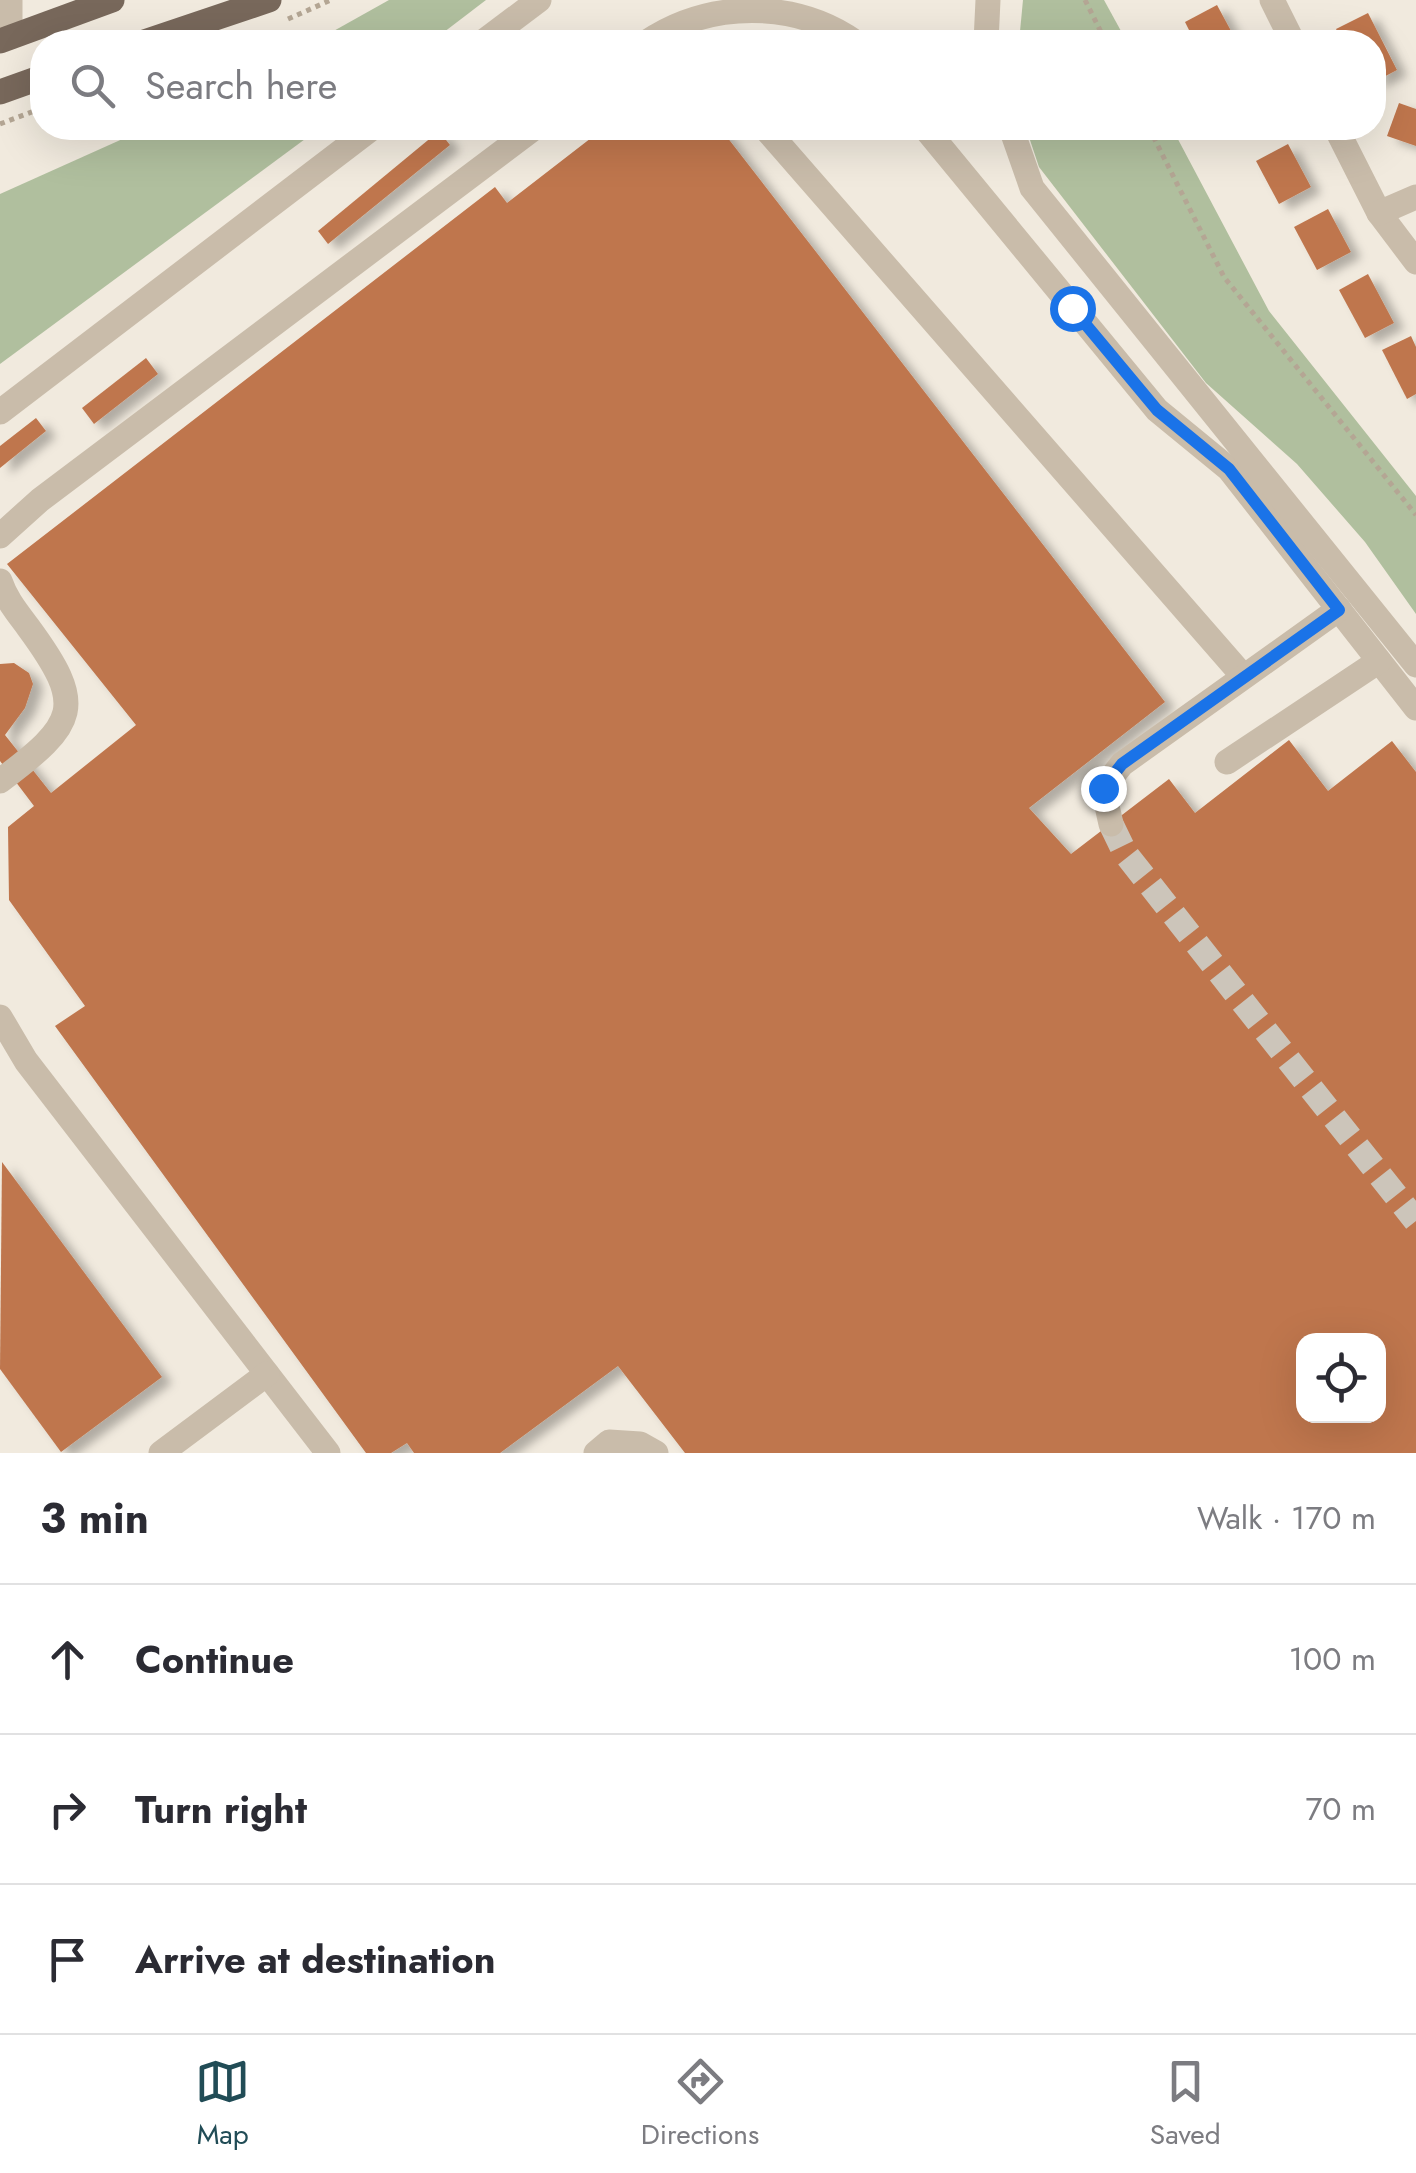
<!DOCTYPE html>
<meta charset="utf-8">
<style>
:root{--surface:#fff;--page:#f2f2f3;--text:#2b2b33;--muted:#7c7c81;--line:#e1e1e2;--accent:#214c56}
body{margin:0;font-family:Jost,sans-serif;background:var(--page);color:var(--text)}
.controls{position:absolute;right:30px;bottom:30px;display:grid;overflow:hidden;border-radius:20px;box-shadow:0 10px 40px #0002}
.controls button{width:90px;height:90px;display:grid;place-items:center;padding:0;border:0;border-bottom:2px solid var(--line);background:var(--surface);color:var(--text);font:50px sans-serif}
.stop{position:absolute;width:30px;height:30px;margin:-22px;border:8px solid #1a73e8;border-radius:50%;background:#fff}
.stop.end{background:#1a73e8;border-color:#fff;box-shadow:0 2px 10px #0008}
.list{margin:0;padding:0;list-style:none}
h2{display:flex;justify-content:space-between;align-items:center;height:130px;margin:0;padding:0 40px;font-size:42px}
h2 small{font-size:32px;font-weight:400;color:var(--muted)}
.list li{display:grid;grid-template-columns:65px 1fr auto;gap:30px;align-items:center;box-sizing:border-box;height:150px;padding:0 40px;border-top:2px solid var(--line)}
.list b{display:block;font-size:38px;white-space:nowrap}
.list em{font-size:32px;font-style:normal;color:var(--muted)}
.icon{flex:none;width:55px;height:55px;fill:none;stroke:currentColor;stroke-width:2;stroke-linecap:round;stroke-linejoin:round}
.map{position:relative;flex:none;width:1416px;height:1453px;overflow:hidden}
.search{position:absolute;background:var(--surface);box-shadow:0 10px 40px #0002;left:30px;right:30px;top:30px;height:110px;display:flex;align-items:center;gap:25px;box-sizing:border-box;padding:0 35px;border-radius:40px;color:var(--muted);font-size:38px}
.sheet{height:580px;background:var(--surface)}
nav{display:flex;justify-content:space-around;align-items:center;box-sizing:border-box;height:140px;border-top:2px solid var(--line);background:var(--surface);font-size:28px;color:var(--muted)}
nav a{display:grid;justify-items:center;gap:5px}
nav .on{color:var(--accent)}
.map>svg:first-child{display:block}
.green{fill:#b0bf9e}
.building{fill:#bf764d;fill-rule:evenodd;filter:url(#shadow)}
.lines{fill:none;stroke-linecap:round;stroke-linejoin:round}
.minor-tunnel{stroke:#ccc5ba;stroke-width:25;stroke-dasharray:25 12;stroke-linecap:butt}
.path{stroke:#b4a694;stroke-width:5;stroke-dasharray:5 5;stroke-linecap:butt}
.minor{stroke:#c9bcaa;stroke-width:25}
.major{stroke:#78685b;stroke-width:25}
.route{stroke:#1a73e8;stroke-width:12}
</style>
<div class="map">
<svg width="1416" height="1453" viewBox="0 0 1416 1453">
<defs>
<filter id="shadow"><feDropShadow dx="10" dy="6" stdDeviation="5" flood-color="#0004"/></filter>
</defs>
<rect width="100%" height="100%" fill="#f1eade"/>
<!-- green -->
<g class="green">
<polygon points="389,0 486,0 431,42 314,42"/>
<polygon points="1023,0 1104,0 1127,42 1019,42"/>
<polygon points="147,128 320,128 0,364 0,194"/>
<polygon points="1026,128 1172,128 1269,311 1416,496 1416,614 1365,542 1297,464 1206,383 1039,167"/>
</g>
<!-- building -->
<g class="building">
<polygon points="1217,5 1237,42 1195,42 1185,22"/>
<polygon points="1368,13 1397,70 1374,82 1374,42 1343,42 1336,29"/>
<polygon points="1399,103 1416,109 1416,146 1387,136"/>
<path d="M604,128h116l445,574 -136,106 42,46 98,-75 26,34 94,-73 39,51 64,-50 24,31v681h-731l-67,-87 -118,87h-86l-7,-10 -16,10h-25l-311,-427 30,-20 -76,-106 -1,-73 26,-21 -34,-45v-97l14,-1 15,10 4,11 -8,24 -20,27 46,58 85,-68 -129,-161 488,-377 12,16zM1304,1340h74v76h-74z"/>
<polygon points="439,131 450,145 328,244 318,231"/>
<polygon points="1288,144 1311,187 1279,204 1256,161"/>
<polygon points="1328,209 1351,252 1317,270 1294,227"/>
<polygon points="1368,274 1394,323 1365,338 1339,290"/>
<polygon points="1411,336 1416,347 1416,394 1407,399 1382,350"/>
<polygon points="146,358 158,374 94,424 82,408"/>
<polygon points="36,418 46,431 0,468 0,446"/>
<polygon points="2,1162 162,1377 61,1452 0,1369"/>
</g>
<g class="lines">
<!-- minor-tunnel -->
<polyline class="minor-tunnel" points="1111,824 1125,853 1416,1221"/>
<!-- path -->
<g class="path">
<polyline points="1085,0 1106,42"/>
<polyline points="288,19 331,0"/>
<polyline points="0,124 42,108"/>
<polyline points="1149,128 1224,277 1416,515"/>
</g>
<!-- minor -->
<g class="minor">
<polyline points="1272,0 1293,42"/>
<polyline points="10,37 10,0"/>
<polyline points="483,42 539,0"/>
<path d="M647,42c63,-42 148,-42 208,0"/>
<polyline points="986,42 988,0"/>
<polyline points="765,128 1243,676"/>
<polyline points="925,128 1157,410 1229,469 1416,708"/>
<polyline points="1011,128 1032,188 1416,665"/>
<polyline points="1336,128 1379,213 1416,262"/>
<polyline points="1379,213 1416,197"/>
<polyline points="0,412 372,128"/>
<polyline points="0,536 40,500 534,128"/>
<path d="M0,581c6,18 17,31 28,46 59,80 49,96 -28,154"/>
<polyline points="1227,762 1379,661"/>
<polyline points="1111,824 1103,788 1122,764 1339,609"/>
<polyline points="0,1017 26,1061 328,1453"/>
<polyline points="161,1453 267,1374"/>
<polyline points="596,1453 609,1442 640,1444 656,1453"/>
</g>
<!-- major -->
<g class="major">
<polyline points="0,41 112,0"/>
<polyline points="144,42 269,0"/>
<polyline points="0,92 42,77"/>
</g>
</g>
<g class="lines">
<!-- route -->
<polyline class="route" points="1072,308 1157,410 1229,469 1339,610 1122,764 1103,788"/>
</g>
</svg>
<div class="controls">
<button><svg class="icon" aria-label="locate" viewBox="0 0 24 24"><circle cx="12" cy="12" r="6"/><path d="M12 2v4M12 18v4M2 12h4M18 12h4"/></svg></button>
</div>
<div class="stop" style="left:1072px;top:308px"></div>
<div class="stop end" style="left:1103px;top:788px"></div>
<div class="search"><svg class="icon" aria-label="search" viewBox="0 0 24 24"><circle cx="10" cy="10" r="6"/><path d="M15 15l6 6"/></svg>Search here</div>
</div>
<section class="sheet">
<h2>3 min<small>Walk · 170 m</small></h2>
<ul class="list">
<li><svg class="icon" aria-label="ahead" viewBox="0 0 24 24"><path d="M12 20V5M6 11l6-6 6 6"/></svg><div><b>Continue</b></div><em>100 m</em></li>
<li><svg class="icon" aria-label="right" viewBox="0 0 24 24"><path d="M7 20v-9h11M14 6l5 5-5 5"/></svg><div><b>Turn right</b></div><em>70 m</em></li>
<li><svg class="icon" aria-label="arrive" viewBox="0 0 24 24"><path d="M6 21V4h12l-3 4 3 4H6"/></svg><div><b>Arrive at destination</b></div></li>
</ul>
</section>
<nav>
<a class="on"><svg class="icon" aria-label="map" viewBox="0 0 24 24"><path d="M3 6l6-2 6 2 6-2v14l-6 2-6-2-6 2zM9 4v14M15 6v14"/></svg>Map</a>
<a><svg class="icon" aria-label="directions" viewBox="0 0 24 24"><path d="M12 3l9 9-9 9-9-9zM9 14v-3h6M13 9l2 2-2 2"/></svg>Directions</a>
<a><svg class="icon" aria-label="saved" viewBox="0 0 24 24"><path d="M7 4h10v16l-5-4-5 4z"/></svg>Saved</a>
</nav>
